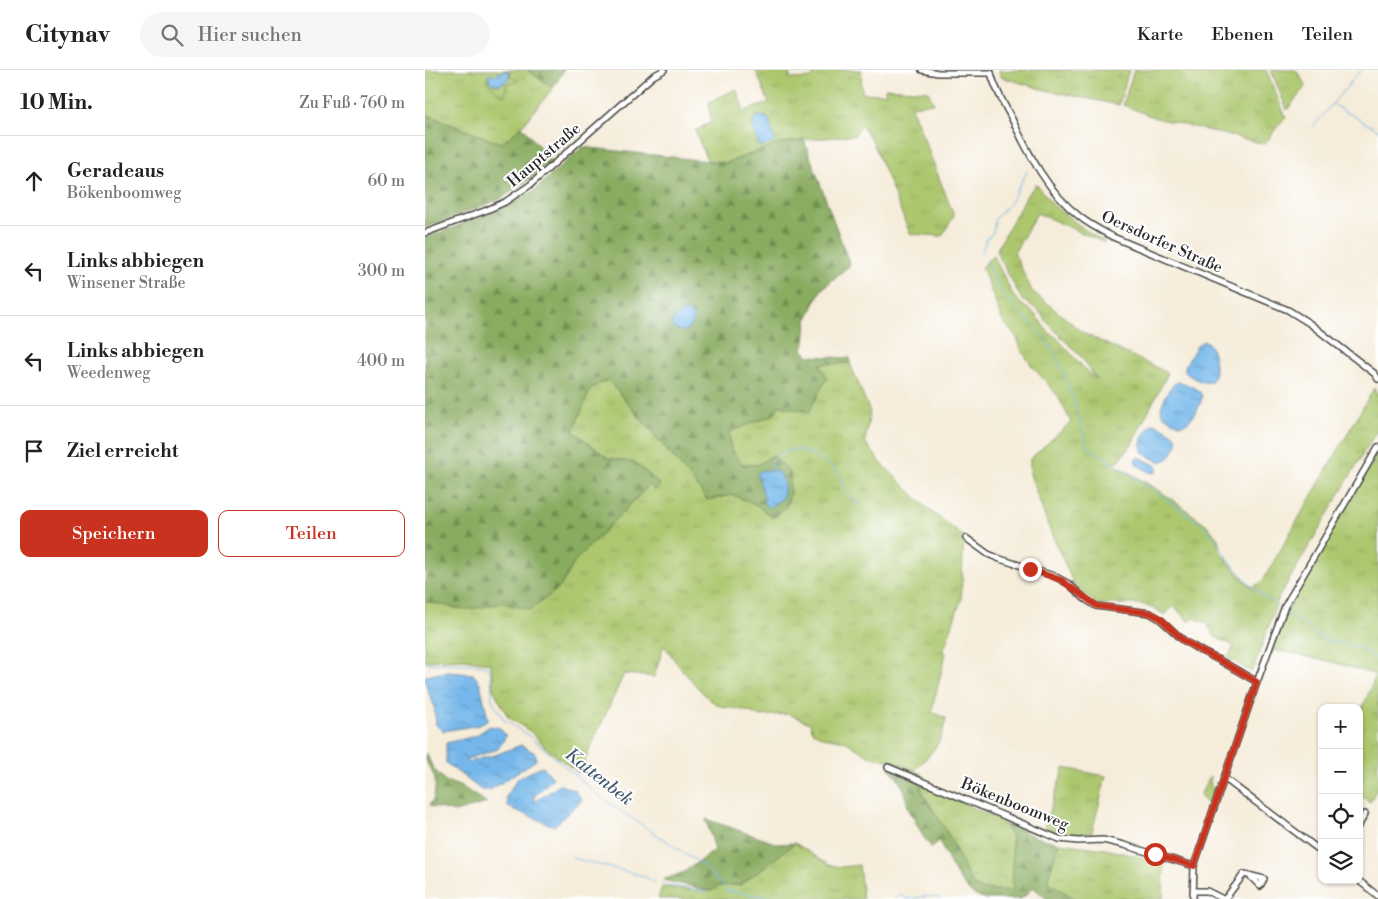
<!DOCTYPE html>
<html lang="de">
<meta charset="utf-8">
<style>
:root{--surface:#fff;--page:#f6f6f6;--text:#222;--muted:#767676;--line:#e0e0e0;--accent:#c8321e}
body{margin:0;font-family:"Libre Bodoni",serif;background:var(--page);color:var(--text)}
.controls{position:absolute;right:15px;bottom:15px;display:grid;overflow:hidden;border-radius:10px;box-shadow:0 1px 4px #0004}
.controls button{width:45px;height:45px;display:grid;place-items:center;padding:0;border:0;border-bottom:1px solid var(--line);background:var(--surface);color:var(--text);font:25px sans-serif}
.stop{position:absolute;width:15px;height:15px;margin:-11px;border:4px solid #c8321e;border-radius:50%;background:#fff}
.stop.end{background:#c8321e;border-color:#fff;box-shadow:0 1px 5px #0008}
.list{margin:0;padding:0;list-style:none}
h2{display:flex;justify-content:space-between;align-items:center;height:65px;margin:0;padding:0 20px;font-size:21px}
h2 small{font-size:16px;font-weight:400;color:var(--muted)}
.list li{display:grid;grid-template-columns:32px 1fr auto;gap:15px;align-items:center;box-sizing:border-box;height:90px;padding:0 20px;border-top:1px solid var(--line)}
.list b{display:block;font-size:19px;white-space:nowrap}
.list p{margin:0;font-size:16px;white-space:nowrap;color:var(--muted)}
.list em{font-size:16px;font-style:normal;color:var(--muted)}
.actions{display:flex;gap:10px;padding:15px 20px}
.actions a{flex:1;padding:11px 0;border:1px solid var(--accent);border-radius:10px;text-align:center;font-size:18px;color:var(--accent)}
.actions .main{background:var(--accent);color:#fff}
.icon{flex:none;width:28px;height:28px;fill:none;stroke:currentColor;stroke-width:2;stroke-linecap:round;stroke-linejoin:round}
.map{position:relative;flex:none;width:953px;height:829px;overflow:hidden}
header{display:flex;align-items:center;gap:30px;box-sizing:border-box;height:70px;padding:0 25px;background:var(--surface);border-bottom:1px solid var(--line)}
header strong{font-size:24px}
nav{display:flex;gap:28px;margin-inline-start:auto;font-size:18px}
.search{width:350px;height:45px;background:var(--page);display:flex;align-items:center;gap:12px;box-sizing:border-box;padding:0 18px;border-radius:28px;color:var(--muted);font-size:19px}
main{display:flex}
aside{flex:1;background:var(--surface)}
.map>svg:first-child{display:block}
.grass{fill:url(#grass-tufts);stroke:#6c794c}
.forest{fill:url(#forest-firs);stroke:#5a6c46}
.wetland{fill:url(#wetland-marsh);stroke:#6c794c}
.water{fill:url(#water-ripples);stroke:#50718a}
.lines{fill:none;stroke-linecap:round;stroke-linejoin:round}
.stream{stroke:#74b7ea;stroke-width:1}
.minor-casing{stroke:#494845;stroke-width:8}
.minor{stroke:#fff;stroke-width:5}
.route{stroke:#c8321e;stroke-width:6}
.labels{text-anchor:middle;dominant-baseline:central;stroke-width:4;stroke-linejoin:round;paint-order:stroke}
.street-label{font-size:16px;fill:#2b2b2b;stroke:#fff}
.water-label{font-size:18px;font-style:italic;fill:#455c6e;stroke:#fff}
</style>
<header>
<strong>Citynav</strong>
<div class="search"><svg class="icon" aria-label="search" viewBox="0 0 24 24"><circle cx="10" cy="10" r="6"/><path d="M15 15l6 6"/></svg>Hier suchen</div>
<nav><a>Karte</a><a>Ebenen</a><a>Teilen</a></nav>
</header>
<main>
<aside>
<h2>10 Min.<small>Zu Fuß · 760 m</small></h2>
<ul class="list">
<li><svg class="icon" aria-label="ahead" viewBox="0 0 24 24"><path d="M12 20V5M6 11l6-6 6 6"/></svg><div><b>Geradeaus</b><p>Bökenboomweg</p></div><em>60 m</em></li>
<li><svg class="icon" aria-label="left" viewBox="0 0 24 24"><path d="M17 20v-9H6M10 6l-5 5 5 5"/></svg><div><b>Links abbiegen</b><p>Winsener Straße</p></div><em>300 m</em></li>
<li><svg class="icon" aria-label="left" viewBox="0 0 24 24"><path d="M17 20v-9H6M10 6l-5 5 5 5"/></svg><div><b>Links abbiegen</b><p>Weedenweg</p></div><em>400 m</em></li>
<li><svg class="icon" aria-label="arrive" viewBox="0 0 24 24"><path d="M6 21V4h12l-3 4 3 4H6"/></svg><div><b>Ziel erreicht</b></div></li>
</ul>
<div class="actions"><a class="main">Speichern</a><a>Teilen</a></div>
</aside>
<div class="map">
<svg width="953" height="829" viewBox="0 0 953 829">
<defs>
<pattern id="grass-tufts" width="24" height="20" patternUnits="userSpaceOnUse" patternTransform="scale(1.25)"><rect width="24" height="20" fill="#acc76e"/><path d="M3 7l-1-3M5 7V3M7 7l1-3M15 17l-1-3M17 17v-4M19 17l1-3" fill="none" stroke="#94ab5f"/></pattern>
<pattern id="forest-firs" width="22" height="20" patternUnits="userSpaceOnUse" patternTransform="scale(1.25)"><rect width="22" height="20" fill="#89ac61"/><path d="M5 1l3.5 6h-7zM16 11l3.5 6h-7z" fill="#708c50"/></pattern>
<pattern id="wetland-marsh" width="20" height="14" patternUnits="userSpaceOnUse" patternTransform="scale(1.25)"><rect width="20" height="14" fill="#acc76e"/><path d="M1 5h8M5 5V1M11 12h8M15 12V8" fill="none" stroke="#94ab5f"/></pattern>
<pattern id="water-ripples" width="26" height="14" patternUnits="userSpaceOnUse" patternTransform="scale(1.25)"><rect width="26" height="14" fill="#74b7ea"/><path d="M2 4q2-2 4 0t4 0M15 11q2-2 4 0t4 0" fill="none" stroke="#5f95be"/></pattern>
</defs>
<rect width="100%" height="100%" fill="#fff"/>
<filter id="ink" filterUnits="userSpaceOnUse"><feTurbulence type="fractalNoise" baseFrequency=".02" numOctaves="2"/><feDisplacementMap in="SourceGraphic" scale="10" xChannelSelector="R" yChannelSelector="G"/><feConvolveMatrix kernelMatrix="1 2 1 2 8 2 1 2 1" color-interpolation-filters="sRGB"/></filter>
<filter id="wash" filterUnits="userSpaceOnUse"><feTurbulence type="fractalNoise" baseFrequency=".0096" numOctaves="4" result="noise"/><feDisplacementMap in="SourceGraphic" scale="20" xChannelSelector="R" yChannelSelector="G"/><feGaussianBlur stdDeviation="1.12" result="paint"/><feColorMatrix in="noise" values="0 0 0 0 0 0 0 0 0 0 0 0 0 0 0 0 0 1.4 0 .05"/><feComposite in="paint" operator="in"/></filter>
<g filter="url(#wash)">
<rect width="100%" height="100%" fill="#f5ecd9"/>
<!-- grass -->
<g class="grass">
<polygon points="1,0 102,0 128,18 97,56 78,73 66,70 0,44 0,6"/>
<polygon points="333,0 363,0 366,9 388,8 388,3 406,0 436,0 437,23 460,24 460,18 503,21 509,33 486,36 529,146 517,166 485,164 448,72 436,55 430,65 379,70 356,73 301,93 282,90 270,61 286,52 284,32 311,19 319,41 344,33 331,1"/>
<polygon points="574,0 704,0 694,35 620,20 576,7"/>
<polygon points="709,0 841,0 861,48 854,54 840,74 731,48 698,35"/>
<polygon points="846,0 871,0 881,16 862,40"/>
<polygon points="611,114 628,135 659,159 680,173 612,143 589,183 607,221 660,264 743,303 706,375 693,392 686,392 735,421 782,455 793,469 796,483 826,517 834,514 838,510 949,318 953,325 953,358 951,362 854,527 829,598 826,602 803,588 809,576 790,567 781,553 770,548 764,552 749,536 740,545 729,538 716,534 672,534 650,517 622,453 605,404 605,389 646,352 633,326 607,296 597,281 592,268 577,250 557,197 568,185 588,225 597,235 609,243 623,262 631,267 658,297 672,310 658,289 622,252 613,240 597,230 571,181 602,125"/>
<path d="M414,292l11,1 20,49 -5,30 16,21 45,44 38,30 -3,63 -18,52 3,2 -12,47 -2,11 14,6c-4,26 -14,34 -31,52l-23,-9 -24,-5 -23,-15 -23,-4 -9,-5 -3,-9 -22,-9 -27,2 -18,-6 -23,-4 -10,-6 -11,-11 -21,-24 -14,-20 -10,32 -30,-3 -45,99 -31,-23 -17,-18 -23,-15 -15,-28 -2,-25 -26,-5 -40,2v-60l40,9 38,-7 28,7 29,-23 16,-27 73,-75 6,5 5,-5 -24,-22 -28,-5 -35,-27 18,-43 17,-8 82,97 17,23 25,-5 25,10 16,13 -16,-53 -15,-1 -11,-14 -2,-18 44,-17 6,-9 41,-42z"/>
<polygon points="953,382 953,717 945,732 934,725 934,646 951,605 907,592 848,580 863,537"/>
<polygon points="639,698 681,706 667,762 641,766 619,757"/>
<polygon points="785,706 786,716 789,719 783,735 775,725"/>
<polygon points="496,714 577,751 587,767 588,821 557,820 547,814 496,720"/>
<polygon points="370,773 404,795 416,797 434,795 438,829 233,829 237,817 285,821 293,816 316,815"/>
<polygon points="634,773 680,779 739,792 738,829 650,829 622,811"/>
</g>
<!-- forest -->
<g class="forest">
<polygon points="102,0 139,0 128,18"/>
<polygon points="0,44 66,70 78,73 97,56 127,92 107,108 75,129 0,158"/>
<polygon points="379,70 425,195 396,220 382,249 380,273 377,279 385,286 425,288 425,293 395,294 402,308 384,342 354,336 348,345 304,362 306,380 317,394 332,395 348,385 365,402 365,423 362,436 348,448 332,435 307,425 282,430 265,407 183,310 166,318 148,361 183,388 211,393 235,415 230,420 224,415 151,490 135,517 106,540 78,533 40,540 0,531 0,222 2,219 0,217 0,168 64,144 109,121 157,77 301,93 356,73"/>
<path d="M1,683l7,15 13,13 16,6 25,16 -32,9 -25,-6v-3l3,-2c1,-6 3,-15 2,-21 -2,-11 -10,-13 -9,-27z"/>
<path d="M467,691l30,13 -1,16 29,47 22,47 10,6h31l-1,-53 -10,-16 31,15 26,7 -12,38 28,18h-28l-14,-12 -9,10 -4,2c-11,0 -23,0 -35,0 -23,-3 -36,-40 -47,-59l-6,8 -8,-10 -11,-21 -5,-9 -4,-19 -9,-14 -7,-8z"/>
<polygon points="281,749 353,774 370,773 316,815 293,816 286,821 238,810 259,802 290,780"/>
</g>
<!-- wetland -->
<path class="wetland" d="M85,2l1,6 7,2 -1,2c-4,2 -8,0 -11,2v8l-2,4 -4,-2 -14,-13 2,-4 4,6 4,2 11,-4z"/>
<!-- water -->
<g class="water">
<polygon points="80,1 85,2 82,11 73,15 65,12 63,5 65,3 71,6 73,3"/>
<polygon points="332,46 342,47 344,50 350,70 349,72 336,77 334,76 327,53 329,49"/>
<path d="M258,241c6,0 10,3 11,10 -6,11 -13,14 -23,4l1,-3z"/>
<path d="M778,271l4,1c6,7 8,17 8,26 0,15 -6,18 -19,11 -4,-2 -10,-4 -11,-9 -1,-5 4,-10 6,-14 3,-6 6,-11 12,-15z"/>
<path d="M754,312c6,1 21,7 23,14 1,7 -12,28 -19,28 -5,1 -10,-3 -14,-5 -6,-3 -8,-6 -8,-12 4,-9 8,-23 18,-25z"/>
<path d="M729,354c5,1 7,3 11,5 11,6 16,9 9,21 -5,9 -5,9 -15,12l-16,-9c-5,-10 1,-24 11,-29z"/>
<polygon points="714,387 730,395 733,400 732,402 727,403 712,395 710,390"/>
<path d="M339,400c4,0 8,0 12,1 9,4 10,19 6,27 -3,4 -9,6 -13,10l-6,-6 2,-2 -8,-27z"/>
<polygon points="22,602 48,604 55,613 63,649 55,655 18,661 11,655 9,635 2,619 0,606"/>
<polygon points="65,656 75,658 81,666 73,679 42,689 43,692 73,684 96,675 110,683 111,690 65,720 56,720 21,693 21,673 50,666"/>
<polygon points="117,696 128,708 109,727 109,732 135,715 150,720 157,730 129,756 83,737 81,727 92,709"/>
</g>
<g class="lines">
<!-- stream -->
<g class="stream">
<polyline points="909,35 953,60"/>
<polyline points="888,57 936,0"/>
<polyline points="558,184 557,182 561,169 568,163 570,149 584,134 602,102"/>
<path d="M561,190c6,15 12,29 22,40 12,14 27,25 37,39 22,31 32,72 42,107l60,40 58,41 10,12 11,17 18,22 15,15 17,12"/>
<polyline points="347,400 348,391 353,385 357,382 371,379 384,383 412,400 421,423 428,430 437,434"/>
<polyline points="861,543 877,552 892,566 904,571 935,578 953,591"/>
<polyline points="0,593 53,594 64,598 66,605 67,630 79,650 103,665 178,729 279,796 302,821 359,829"/>
<polyline points="147,788 219,806 230,813"/>
<polyline points="236,814 282,822"/>
<path d="M470,829l6,-5 5,5c12,0 23,-6 34,0"/>
</g>
</g>
</g>
<g filter="url(#ink)">
<g class="lines">
<!-- minor casing -->
<g class="minor-casing">
<g id="minor">
<polyline points="497,0 513,3 566,3"/>
<path d="M566,3c4,16 13,31 21,46 17,36 36,73 68,98 10,8 22,14 33,20l175,73 21,13 66,51 3,5"/>
<polyline points="0,163 62,140 80,132 105,115 228,6 239,0"/>
<polyline points="541,468 563,484 575,489 629,506 644,514 660,529 671,536 725,543 735,549 758,570 776,581 796,591 832,612"/>
<polyline points="463,697 634,769 653,771 678,770 699,775 769,796"/>
<polyline points="799,708 897,782"/>
<polyline points="934,755 940,744"/>
<polyline points="933,810 953,826"/>
<polyline points="768,821 782,821 798,829"/>
<polyline points="768,829 769,796 832,612 860,536 953,377"/>
<polyline points="800,829 819,804 839,809 835,816 824,805"/>
</g>
</g>
<!-- minor -->
<use href="#minor" class="minor"/>
</g>
</g>
<g class="lines" filter="url(#ink)">
<!-- route -->
<polyline class="route" points="605,499 636,510 672,536 725,543 735,548 758,570 776,581 796,591 832,612 769,796 730,784"/>
</g>
<g class="labels">
<!-- street labels -->
<g class="street-label">
<text transform="translate(119 85) rotate(-40)">Hauptstraße</text>
<text transform="translate(737 172) rotate(24)">Oersdorfer Straße</text>
<text transform="translate(590 734) rotate(22)">Bökenboomweg</text>
</g>
<!-- water labels -->
<g class="water-label">
<text transform="translate(174 707) rotate(38)">Kattenbek</text>
</g>
</g>
</svg>
<div class="controls">
<button>+</button>
<button>−</button>
<button><svg class="icon" aria-label="locate" viewBox="0 0 24 24"><circle cx="12" cy="12" r="6"/><path d="M12 2v4M12 18v4M2 12h4M18 12h4"/></svg></button>
<button><svg class="icon" aria-label="layers" viewBox="0 0 24 24"><path d="M12 4l9 5-9 5-9-5zM3 14l9 5 9-5"/></svg></button>
</div>
<div class="stop" style="left:730px;top:784px"></div>
<div class="stop end" style="left:605px;top:499px"></div>
</div>
</main>
